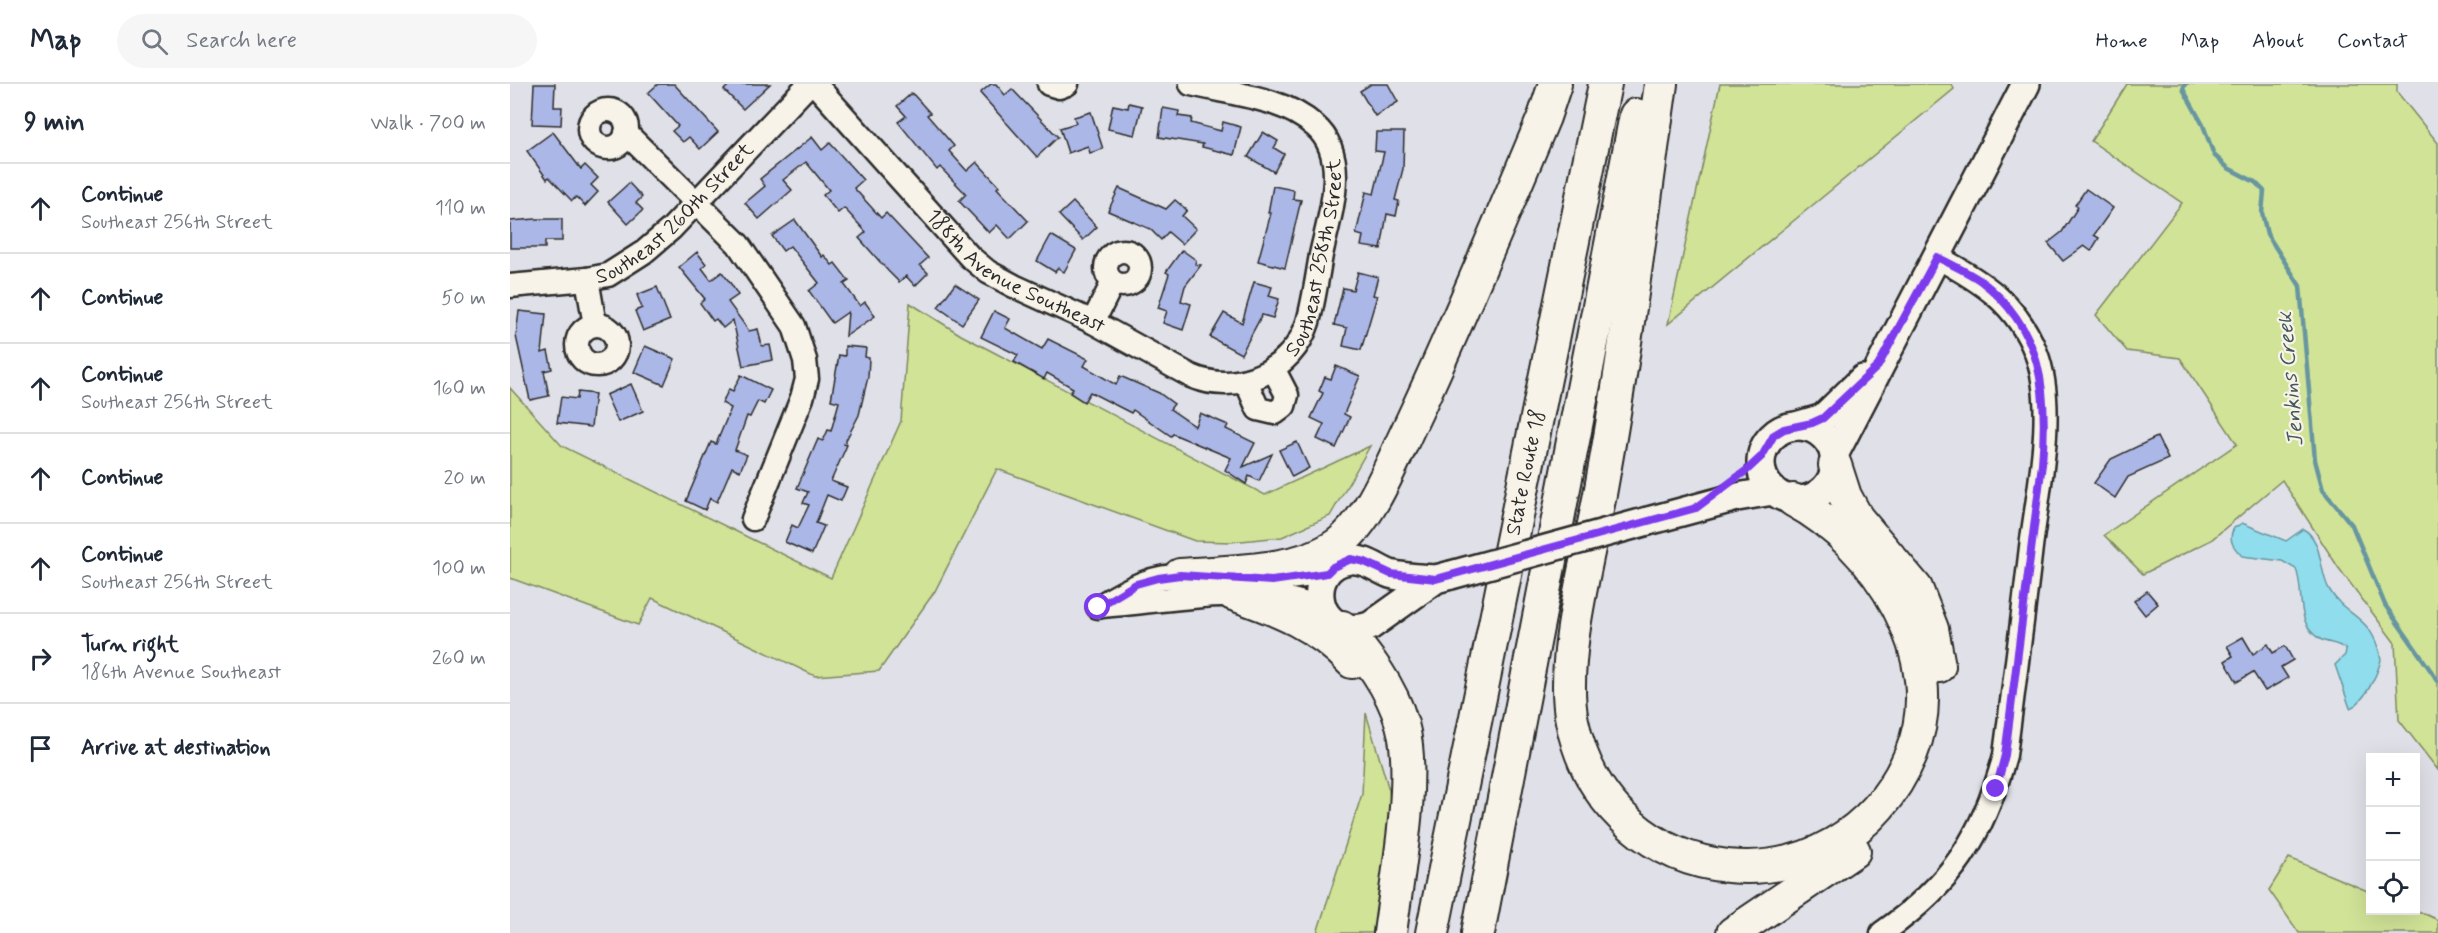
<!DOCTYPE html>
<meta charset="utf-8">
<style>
:root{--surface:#fff;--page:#f6f6f7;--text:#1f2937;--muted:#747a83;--line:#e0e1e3}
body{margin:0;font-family:Mynerve,sans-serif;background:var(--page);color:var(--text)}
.controls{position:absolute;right:18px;bottom:18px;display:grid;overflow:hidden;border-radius:0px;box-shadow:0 6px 24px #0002}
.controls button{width:54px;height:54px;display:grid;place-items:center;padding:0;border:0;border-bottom:2px solid var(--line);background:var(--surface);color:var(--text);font:30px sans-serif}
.stop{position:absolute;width:18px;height:18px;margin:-14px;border:4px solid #7c3aed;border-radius:50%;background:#fff}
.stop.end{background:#7c3aed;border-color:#fff;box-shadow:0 2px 6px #0008}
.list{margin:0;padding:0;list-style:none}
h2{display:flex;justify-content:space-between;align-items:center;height:78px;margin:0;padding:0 24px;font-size:26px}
h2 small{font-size:20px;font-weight:400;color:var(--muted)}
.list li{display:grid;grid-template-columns:39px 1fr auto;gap:18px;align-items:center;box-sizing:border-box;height:90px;padding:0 24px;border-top:2px solid var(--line)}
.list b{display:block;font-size:22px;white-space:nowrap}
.list p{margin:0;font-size:20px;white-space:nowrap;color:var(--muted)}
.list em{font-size:20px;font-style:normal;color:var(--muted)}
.icon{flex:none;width:33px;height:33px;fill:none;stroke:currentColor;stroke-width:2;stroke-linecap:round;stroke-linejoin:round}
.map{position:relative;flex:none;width:1928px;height:849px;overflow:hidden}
header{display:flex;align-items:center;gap:36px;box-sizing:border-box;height:84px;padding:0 30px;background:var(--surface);border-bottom:2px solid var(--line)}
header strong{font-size:28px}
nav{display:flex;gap:33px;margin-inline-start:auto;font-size:21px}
.search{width:420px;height:54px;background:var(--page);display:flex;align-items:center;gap:15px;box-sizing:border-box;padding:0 21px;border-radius:33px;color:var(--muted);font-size:22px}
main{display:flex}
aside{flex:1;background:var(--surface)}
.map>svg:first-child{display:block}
.green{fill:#d0e397;stroke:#7e8761;stroke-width:1.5}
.water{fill:#90ddee;stroke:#6896a0;stroke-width:1.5}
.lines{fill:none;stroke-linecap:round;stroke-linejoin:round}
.stream{stroke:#6896a0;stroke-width:4.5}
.building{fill:#abb7e7;stroke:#2b2b2b;stroke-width:1.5}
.minor-casing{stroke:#2b2b2b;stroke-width:27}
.major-casing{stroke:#2b2b2b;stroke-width:32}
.highway-casing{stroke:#2b2b2b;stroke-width:36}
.minor{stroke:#f7f3e8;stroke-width:22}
.major{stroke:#f7f3e8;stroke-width:27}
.highway{stroke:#f7f3e8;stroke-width:32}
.major-bridge-casing{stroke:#2b2b2b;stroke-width:32;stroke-linecap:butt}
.major-bridge{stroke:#f7f3e8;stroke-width:27}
.route{stroke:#7c3aed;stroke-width:8}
.labels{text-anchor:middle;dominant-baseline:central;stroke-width:4.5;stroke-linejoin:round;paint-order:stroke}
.street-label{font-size:21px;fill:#2b2b2b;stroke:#f7f3e8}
.water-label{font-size:22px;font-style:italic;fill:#44585c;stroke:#f7f3e8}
</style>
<header>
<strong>Map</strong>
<div class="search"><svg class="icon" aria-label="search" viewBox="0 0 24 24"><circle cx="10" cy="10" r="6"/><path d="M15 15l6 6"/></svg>Search here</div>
<nav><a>Home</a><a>Map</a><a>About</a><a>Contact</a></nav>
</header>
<main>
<aside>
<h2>9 min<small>Walk · 700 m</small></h2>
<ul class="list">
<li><svg class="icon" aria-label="ahead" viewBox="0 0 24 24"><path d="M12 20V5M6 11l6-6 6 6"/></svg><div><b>Continue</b><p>Southeast 256th Street</p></div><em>110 m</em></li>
<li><svg class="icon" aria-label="ahead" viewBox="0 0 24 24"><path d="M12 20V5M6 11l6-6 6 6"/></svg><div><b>Continue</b></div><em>50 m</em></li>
<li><svg class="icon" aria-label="ahead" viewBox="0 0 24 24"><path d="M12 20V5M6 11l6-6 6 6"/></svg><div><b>Continue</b><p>Southeast 256th Street</p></div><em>160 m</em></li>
<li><svg class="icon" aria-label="ahead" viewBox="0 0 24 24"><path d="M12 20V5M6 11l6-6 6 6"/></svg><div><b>Continue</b></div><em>20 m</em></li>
<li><svg class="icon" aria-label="ahead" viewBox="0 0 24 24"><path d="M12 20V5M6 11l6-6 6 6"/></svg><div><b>Continue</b><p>Southeast 256th Street</p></div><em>100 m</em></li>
<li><svg class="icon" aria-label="right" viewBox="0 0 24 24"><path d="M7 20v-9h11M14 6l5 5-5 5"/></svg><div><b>Turn right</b><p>186th Avenue Southeast</p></div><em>260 m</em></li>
<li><svg class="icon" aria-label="arrive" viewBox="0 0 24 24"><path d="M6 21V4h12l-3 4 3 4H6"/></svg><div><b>Arrive at destination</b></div></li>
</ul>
</aside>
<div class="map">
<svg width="1928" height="849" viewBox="0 0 1928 849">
<rect width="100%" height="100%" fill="#e0e1e8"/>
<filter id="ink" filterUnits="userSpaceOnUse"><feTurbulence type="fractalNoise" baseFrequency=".0167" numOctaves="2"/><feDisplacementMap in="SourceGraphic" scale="12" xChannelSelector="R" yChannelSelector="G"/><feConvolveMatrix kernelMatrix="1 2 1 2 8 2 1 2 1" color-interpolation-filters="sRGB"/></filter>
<g filter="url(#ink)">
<!-- green -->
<g class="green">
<polygon points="1210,0 1442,0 1444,5 1158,240"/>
<polygon points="1617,0 1887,0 1887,8 1928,59 1928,686 1889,636 1885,559 1828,483 1772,396 1701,456 1633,490 1594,451 1727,360 1670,274 1617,267 1586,231 1672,119 1581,57"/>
<polygon points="400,219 451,251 755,411 860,362 820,432 772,453 721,458 685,457 487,385 425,507 369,587 305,592 142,514 128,541 0,494 0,304 52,362 321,494 391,337"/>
<polygon points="856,629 879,706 883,756 870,849 807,849 852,710"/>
<polygon points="1779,774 1860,808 1860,826 1906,826 1928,836 1928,849 1789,849 1759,806"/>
</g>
<!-- water -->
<path class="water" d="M1732,439l44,18 17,-12c20,10 16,43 26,60 17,30 44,25 52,71 -4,15 -17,43 -31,48l-15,-43 10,-10 1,-5c-8,-8 -18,-6 -26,-11 -26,-16 -15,-47 -24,-70l-14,-8 -40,-5c-8,-8 -15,-16 -8,-28z"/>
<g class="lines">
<!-- stream -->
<polyline class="stream" points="1675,0 1673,5 1693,41 1704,71 1718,84 1745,98 1754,107 1752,129 1757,150 1790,202 1805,376 1813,406 1842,441 1875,521 1928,597"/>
</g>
<!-- building -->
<g class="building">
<polygon points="24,0 45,0 44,23 52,23 51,41 22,40"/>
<polygon points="148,0 164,0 208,48 190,65 179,53 173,58 162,47 168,42 138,9"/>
<polygon points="220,0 260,0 233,25 214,6"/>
<polygon points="481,0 486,0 495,11 502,5 548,53 527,73 470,9"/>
<polygon points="861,0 878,0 888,18 865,32 850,7"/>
<polygon points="402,9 420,29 417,31 444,62 439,67 457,87 467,78 489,102 487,104 518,137 500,155 487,141 479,149 468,137 449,117 456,110 430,83 427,86 388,38 396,32 387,22"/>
<polygon points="619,19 632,22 625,51 598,45 603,21 618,24"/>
<polygon points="653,24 669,27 668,32 682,34 681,39 711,47 713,38 731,43 724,71 692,63 693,60 649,53"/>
<polygon points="581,28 593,65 580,69 578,62 558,69 550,44 566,39 564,33"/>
<polygon points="43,48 71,85 75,81 88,94 81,101 88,108 75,122 66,113 62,117 39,93 37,95 17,67"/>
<polygon points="753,48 768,57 764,64 774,70 764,88 738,73"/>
<polygon points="866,48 894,48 893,85 885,116 889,117 886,132 877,130 871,165 851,162 853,152 846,150 856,108 864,110 874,68 865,67"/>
<polygon points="302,53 312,66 320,59 353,96 344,104 371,134 376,129 418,174 410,181 418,189 405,202 396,192 389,198 378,187 349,154 356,148 334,124 328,129 313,111 319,106 296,78 273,96 282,106 249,135 235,119 255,102 250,95"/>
<polygon points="119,99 132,113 126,119 133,126 118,140 98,118"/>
<polygon points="763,102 784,106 783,115 791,116 775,184 748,177 761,129 758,129"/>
<polygon points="609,104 656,125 665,116 677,126 672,132 686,145 672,160 658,148 651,156 640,145 598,127"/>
<polygon points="1576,105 1603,124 1584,151 1589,154 1581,167 1574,162 1553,177 1538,159 1552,148 1568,123 1565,121"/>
<polygon points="563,118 587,143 573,156 549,131"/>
<polygon points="26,135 52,135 52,157 35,157 35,164 0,164 0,137"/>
<polygon points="285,136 312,173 314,171 322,181 325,179 339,197 334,200 350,222 355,218 365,232 336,252 338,228 322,239 299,207 309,199 280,162 273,167 262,152"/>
<polygon points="541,151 566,166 554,188 548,184 545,188 527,177"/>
<polygon points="672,166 686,176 685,180 691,181 675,202 671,217 681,220 673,246 653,239 657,227 648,224 659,190 656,188"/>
<polygon points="187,168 196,180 192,184 201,196 212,188 221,200 228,211 218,218 239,247 248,245 252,262 260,261 263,276 233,282 223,236 213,244 206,235 203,237 190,219 195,215 169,183"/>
<polygon points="848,188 868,193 863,211 867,212 851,266 833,262 837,244 824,241 833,204 843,206"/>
<polygon points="744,198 762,203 759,212 769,215 763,234 752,231 731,270 700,253 714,229 732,239"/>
<polygon points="445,200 469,216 452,240 428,223"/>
<polygon points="147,203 160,236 133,247 125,227 132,224 127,211"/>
<polygon points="9,227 36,230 32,269 38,267 42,285 34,287 39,312 20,316 6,252"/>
<polygon points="484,227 500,235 495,244 532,265 538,255 578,275 574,282 606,301 610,292 649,309 664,320 660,325 685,342 690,329 718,341 716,345 745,359 733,383 762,370 749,397 739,392 736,400 715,386 721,374 663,350 661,352 623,326 621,329 580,308 574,318 560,309 563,304 537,289 534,295 504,278 508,271 471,253"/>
<polygon points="135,262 165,275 154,301 124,288"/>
<polygon points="335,262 356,264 355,273 359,274 358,293 349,331 334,360 337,361 321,397 337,403 331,417 317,411 306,439 314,442 302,470 275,458 282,441 288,444 299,421 293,419 298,408 287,404 308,355 313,357 318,346 321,347 329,318 321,316 329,271 335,272"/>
<polygon points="826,282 850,292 834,330 840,333 826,364 807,355 814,340 801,334 813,309 809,307 815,293 821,295"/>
<polygon points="231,291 261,306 254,320 248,317 240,333 237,332 225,366 237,371 230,387 222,383 207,418 200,414 195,426 176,417 201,358 206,360 221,324 212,319 219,305 223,307"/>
<polygon points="121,300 133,327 108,338 96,311"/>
<polygon points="68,308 85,310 81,343 47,339 51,313 67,315"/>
<polygon points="1647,353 1658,375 1618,393 1605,414 1584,399 1601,375"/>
<polygon points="787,358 799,384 782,393 769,366"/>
<polygon points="1637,507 1648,520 1635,531 1624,517"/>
<polygon points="1733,553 1743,570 1758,560 1763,569 1775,562 1783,576 1771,583 1778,594 1755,607 1743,588 1727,598 1715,577 1723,572 1717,562"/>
</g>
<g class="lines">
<!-- minor casing -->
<g class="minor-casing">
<g id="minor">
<path id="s1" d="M305,0l155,173 18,15 26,14 79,36 98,54c46,20 102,-5 117,-54 6,-21 9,-45 13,-67 8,-38 30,-98 -6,-129 -32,-29 -84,-32 -124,-42"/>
<polyline points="539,0 549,3 557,0"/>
<circle cx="98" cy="45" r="19"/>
<polyline points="116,49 228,160 284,242 295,276 297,295 292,314 243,435"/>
<circle cx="613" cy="184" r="17"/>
<polyline points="77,195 85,241"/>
<path id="s2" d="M0,202l77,-7 21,-4 36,-23 27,-23 138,-145"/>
<polyline points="583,238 603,198"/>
<circle cx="87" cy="261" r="20"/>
<polyline points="736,297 748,325 765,329 774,322 777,311 763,284"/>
<polyline points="756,497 817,489"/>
<path d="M592,522c74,-5 148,-25 219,3"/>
<path d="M588,523c33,-20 57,-34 96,-31"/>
<path d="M1372,849c70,-49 101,-96 123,-178 9,-69 18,-138 26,-208 7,-56 26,-140 5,-194 -19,-50 -55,-72 -99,-96"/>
</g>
</g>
<!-- major casing -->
<g class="major-casing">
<g id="major">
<polyline points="1286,342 1313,334 1353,295"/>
<circle cx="1288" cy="379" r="37"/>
<polyline points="1324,371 1516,0"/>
<polyline points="1138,437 1227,413 1263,407"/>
<path d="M926,495c-15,-1 -32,-1 -46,-5 -13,-5 -25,-16 -40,-14 -47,5 -38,83 20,66l66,-47 15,-4"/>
</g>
</g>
<!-- highway casing -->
<g class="highway-casing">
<g id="highway">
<path d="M1151,0c-19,133 -35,267 -59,399 -11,66 -43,174 -30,238 36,177 269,199 339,33 40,-96 -35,-210 -118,-254"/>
<polyline points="1325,381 1335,412 1347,434 1406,504 1422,545 1429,582"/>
<path d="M670,491c48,-4 118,-2 158,-31 33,-24 56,-86 74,-123 47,-100 89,-202 132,-304l11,-33"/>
<path d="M723,510c46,16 85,31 119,68"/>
<path d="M832,543c25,29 49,59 60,97 15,51 -5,154 -12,209"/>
<path id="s3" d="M922,849l173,-849"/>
<polyline points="968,849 1126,31"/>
<polyline points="1223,849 1344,767"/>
</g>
</g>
<!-- minor -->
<use href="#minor" class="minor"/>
<!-- major -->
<use href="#major" class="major"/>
<!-- highway -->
<use href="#highway" class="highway"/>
<!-- major-bridge casing -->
<g class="major-bridge-casing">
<polyline id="major-bridge" points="941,491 1138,437"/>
</g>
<!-- major-bridge -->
<use href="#major-bridge" class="major-bridge"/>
</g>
</g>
<g class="lines" filter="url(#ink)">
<!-- route -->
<path class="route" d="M588,523l38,-23 22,-6 22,-3 92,6 55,-8 6,-6 18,-8 14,3 26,12 45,5 260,-71 51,-38 15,-14 12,-21 10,-6 28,-6 11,-5 55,-52 59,-109c15,8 31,15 44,24 62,47 67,112 61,183l-37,291 -9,34"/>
</g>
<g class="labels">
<!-- street labels -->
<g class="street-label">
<text stroke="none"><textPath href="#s2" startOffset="189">Southeast 260th Street</textPath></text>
<text stroke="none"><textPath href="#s1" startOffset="693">Southeast 258th Street</textPath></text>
<text stroke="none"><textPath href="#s1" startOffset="278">188th Avenue Southeast</textPath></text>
<text stroke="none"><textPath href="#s3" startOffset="470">State Route 18</textPath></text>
</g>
<!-- water labels -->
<g class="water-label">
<text transform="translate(1781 295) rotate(-95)">Jenkins Creek</text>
</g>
</g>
</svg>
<div class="controls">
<button>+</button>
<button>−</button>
<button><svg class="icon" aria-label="locate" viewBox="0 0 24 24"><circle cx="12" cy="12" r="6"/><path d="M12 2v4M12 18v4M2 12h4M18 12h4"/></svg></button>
</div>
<div class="stop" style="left:588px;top:523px"></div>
<div class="stop end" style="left:1486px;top:705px"></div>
</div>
</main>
